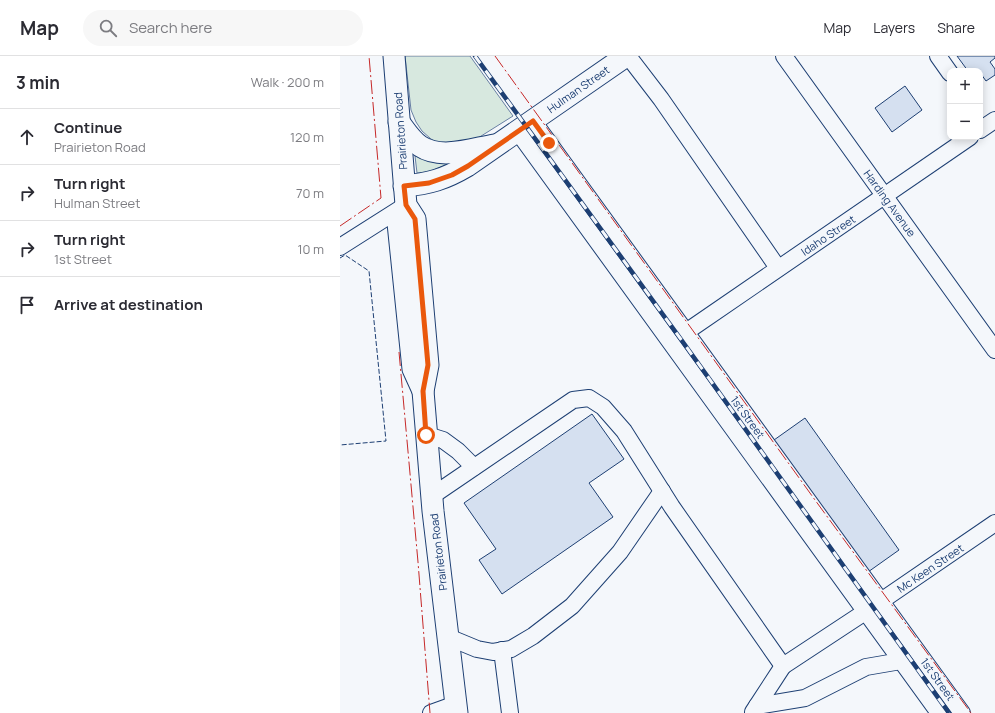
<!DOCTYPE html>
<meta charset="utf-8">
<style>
:root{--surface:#fff;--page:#f7f7f7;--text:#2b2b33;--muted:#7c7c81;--line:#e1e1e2}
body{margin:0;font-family:Manrope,sans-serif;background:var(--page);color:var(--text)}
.controls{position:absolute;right:12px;top:12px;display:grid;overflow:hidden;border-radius:8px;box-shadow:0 2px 10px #0003}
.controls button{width:36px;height:36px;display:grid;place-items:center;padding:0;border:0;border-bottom:1px solid var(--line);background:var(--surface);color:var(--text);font:20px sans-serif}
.stop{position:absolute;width:12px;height:12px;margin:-9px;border:3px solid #ea580c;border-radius:50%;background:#fff}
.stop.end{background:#ea580c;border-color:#fff;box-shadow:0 1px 4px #0008}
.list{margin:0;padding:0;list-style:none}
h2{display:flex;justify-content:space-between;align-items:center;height:52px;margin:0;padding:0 16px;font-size:17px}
h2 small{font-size:13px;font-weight:400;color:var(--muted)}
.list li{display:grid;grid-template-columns:26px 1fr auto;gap:12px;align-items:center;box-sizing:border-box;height:56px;padding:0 16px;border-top:1px solid var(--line)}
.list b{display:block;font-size:15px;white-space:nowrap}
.list p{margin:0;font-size:13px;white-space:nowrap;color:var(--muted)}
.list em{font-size:13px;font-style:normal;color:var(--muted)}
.icon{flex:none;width:22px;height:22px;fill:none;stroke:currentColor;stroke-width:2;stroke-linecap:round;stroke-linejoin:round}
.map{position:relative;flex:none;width:655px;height:657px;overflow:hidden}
header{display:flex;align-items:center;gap:24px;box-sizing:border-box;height:56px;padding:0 20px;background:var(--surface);border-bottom:1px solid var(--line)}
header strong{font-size:19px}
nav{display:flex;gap:22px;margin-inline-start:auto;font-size:14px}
.search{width:280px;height:36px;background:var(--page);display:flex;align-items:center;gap:10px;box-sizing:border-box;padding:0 14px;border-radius:22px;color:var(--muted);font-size:15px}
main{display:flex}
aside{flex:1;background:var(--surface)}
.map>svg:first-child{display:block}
.green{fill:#d7e8df;stroke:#687fa3}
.building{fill:#d5e0f0;stroke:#1d3f73}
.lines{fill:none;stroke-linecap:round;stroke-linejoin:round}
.minor-casing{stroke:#1d3f73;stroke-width:18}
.major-casing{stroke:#1d3f73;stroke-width:23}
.minor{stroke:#f4f7fb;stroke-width:16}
.major{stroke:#f4f7fb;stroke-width:21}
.rail-casing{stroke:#1d3f73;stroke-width:4.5}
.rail{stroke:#f4f7fb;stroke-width:3;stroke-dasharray:9;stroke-linecap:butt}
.fence{stroke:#1d3f73;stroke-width:1;stroke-dasharray:5 2;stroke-linecap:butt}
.power{stroke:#c62828;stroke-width:1;stroke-dasharray:14 3 2 3;stroke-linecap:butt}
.route{stroke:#ea580c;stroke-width:5}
.labels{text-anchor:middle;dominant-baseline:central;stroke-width:3;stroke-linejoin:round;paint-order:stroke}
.street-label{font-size:11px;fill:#1d3f73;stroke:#f4f7fb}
</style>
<header>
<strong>Map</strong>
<div class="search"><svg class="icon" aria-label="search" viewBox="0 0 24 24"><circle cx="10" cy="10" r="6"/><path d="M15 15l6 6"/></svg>Search here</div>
<nav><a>Map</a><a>Layers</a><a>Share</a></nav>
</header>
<main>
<aside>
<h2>3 min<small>Walk · 200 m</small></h2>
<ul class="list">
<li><svg class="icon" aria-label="ahead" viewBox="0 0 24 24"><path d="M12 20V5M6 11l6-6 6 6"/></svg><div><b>Continue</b><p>Prairieton Road</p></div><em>120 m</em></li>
<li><svg class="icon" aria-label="right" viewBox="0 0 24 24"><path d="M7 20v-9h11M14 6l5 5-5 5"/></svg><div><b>Turn right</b><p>Hulman Street</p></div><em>70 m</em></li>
<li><svg class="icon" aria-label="right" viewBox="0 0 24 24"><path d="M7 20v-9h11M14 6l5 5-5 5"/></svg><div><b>Turn right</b><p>1st Street</p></div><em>10 m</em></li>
<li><svg class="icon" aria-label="arrive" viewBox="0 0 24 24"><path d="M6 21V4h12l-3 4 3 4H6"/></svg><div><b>Arrive at destination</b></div></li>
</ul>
</aside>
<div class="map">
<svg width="655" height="657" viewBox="0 0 655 657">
<rect width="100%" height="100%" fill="#f4f7fb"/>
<!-- green -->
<g class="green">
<polygon points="65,0 130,0 173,60 138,82 128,86 98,87 91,83 82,75 76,66 71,54"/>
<polygon points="75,100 85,103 117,105 88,116 77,117"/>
</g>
<!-- building -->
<g class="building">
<polygon points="617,0 655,0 655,2 650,6 655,13 655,19 646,25 641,18 640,19 640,15 628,15"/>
<polygon points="565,30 582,54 552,76 535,52"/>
<polygon points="252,358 284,403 249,427 273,461 162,538 139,504 156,493 124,447"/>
<polygon points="465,362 559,494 528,516 434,384"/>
</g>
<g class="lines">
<!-- minor casing -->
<g class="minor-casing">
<g id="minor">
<polyline points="288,0 321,43 438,212"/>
<polyline points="444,0 655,294"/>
<polyline points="598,0 610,17"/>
<polyline points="193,65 622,657"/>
<polyline points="640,74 655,64"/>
<polyline points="178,76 599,657"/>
<polyline points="0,191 66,149"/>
<polyline points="346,276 630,81"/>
<polyline points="87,379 103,384 118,395 134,411"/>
<polyline points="92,440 233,344 249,342 263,351 284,375 332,451 443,610 525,556 655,467"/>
<polyline points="108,581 137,593 153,596 171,593 193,580 232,550 280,496 322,435"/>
<polyline points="162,594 170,657"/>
<polyline points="417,650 465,642 526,611 561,605"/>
<polyline points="413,656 443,610"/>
<polyline points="91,657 116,648"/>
</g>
</g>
<!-- major casing -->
<g class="major-casing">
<g id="major">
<polyline points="54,0 66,149 75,163 88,309 83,335 93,455 117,657"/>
<path d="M59,66c6,8 12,18 21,24 21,14 51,3 74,-1"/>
<path d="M64,130c25,-2 41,-7 63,-20l159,-110"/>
<polyline points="66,149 58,167 73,313 83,335"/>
</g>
</g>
<!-- minor -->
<use href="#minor" class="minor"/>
<!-- major -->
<use href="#major" class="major"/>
<!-- rail casing -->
<g class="rail-casing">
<polyline id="rail" points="135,0 340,282 609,657"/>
</g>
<!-- rail -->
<use href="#rail" class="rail"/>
<!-- fence -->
<polyline class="fence" points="0,202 5,199 29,215 46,385 0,389"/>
<!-- power -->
<g class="power">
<polyline points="155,0 475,444 631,657"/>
<polyline points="0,170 41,142 29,0"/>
<polyline points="59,296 78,506 90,657"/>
</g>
</g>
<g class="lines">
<!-- route -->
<polyline class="route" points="86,379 83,335 88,309 75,163 66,149 64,130 89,127 112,119 128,110 193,65 209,87"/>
</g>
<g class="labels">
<!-- street labels -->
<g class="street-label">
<text transform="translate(238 33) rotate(-35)">Hulman Street</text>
<text transform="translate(60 75) rotate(-94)">Prairieton Road</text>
<text transform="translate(550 147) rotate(54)">Harding Avenue</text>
<text transform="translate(488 179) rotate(-34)">Idaho Street</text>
<text transform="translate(408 361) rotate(54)">1st Street</text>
<text transform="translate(98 496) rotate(-97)">Prairieton Road</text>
<text transform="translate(590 512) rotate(-34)">Mc Keen Street</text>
<text transform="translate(598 623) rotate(54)">1st Street</text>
</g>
</g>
</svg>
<div class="controls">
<button>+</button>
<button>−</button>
</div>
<div class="stop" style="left:86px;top:379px"></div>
<div class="stop end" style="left:209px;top:87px"></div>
</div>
</main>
